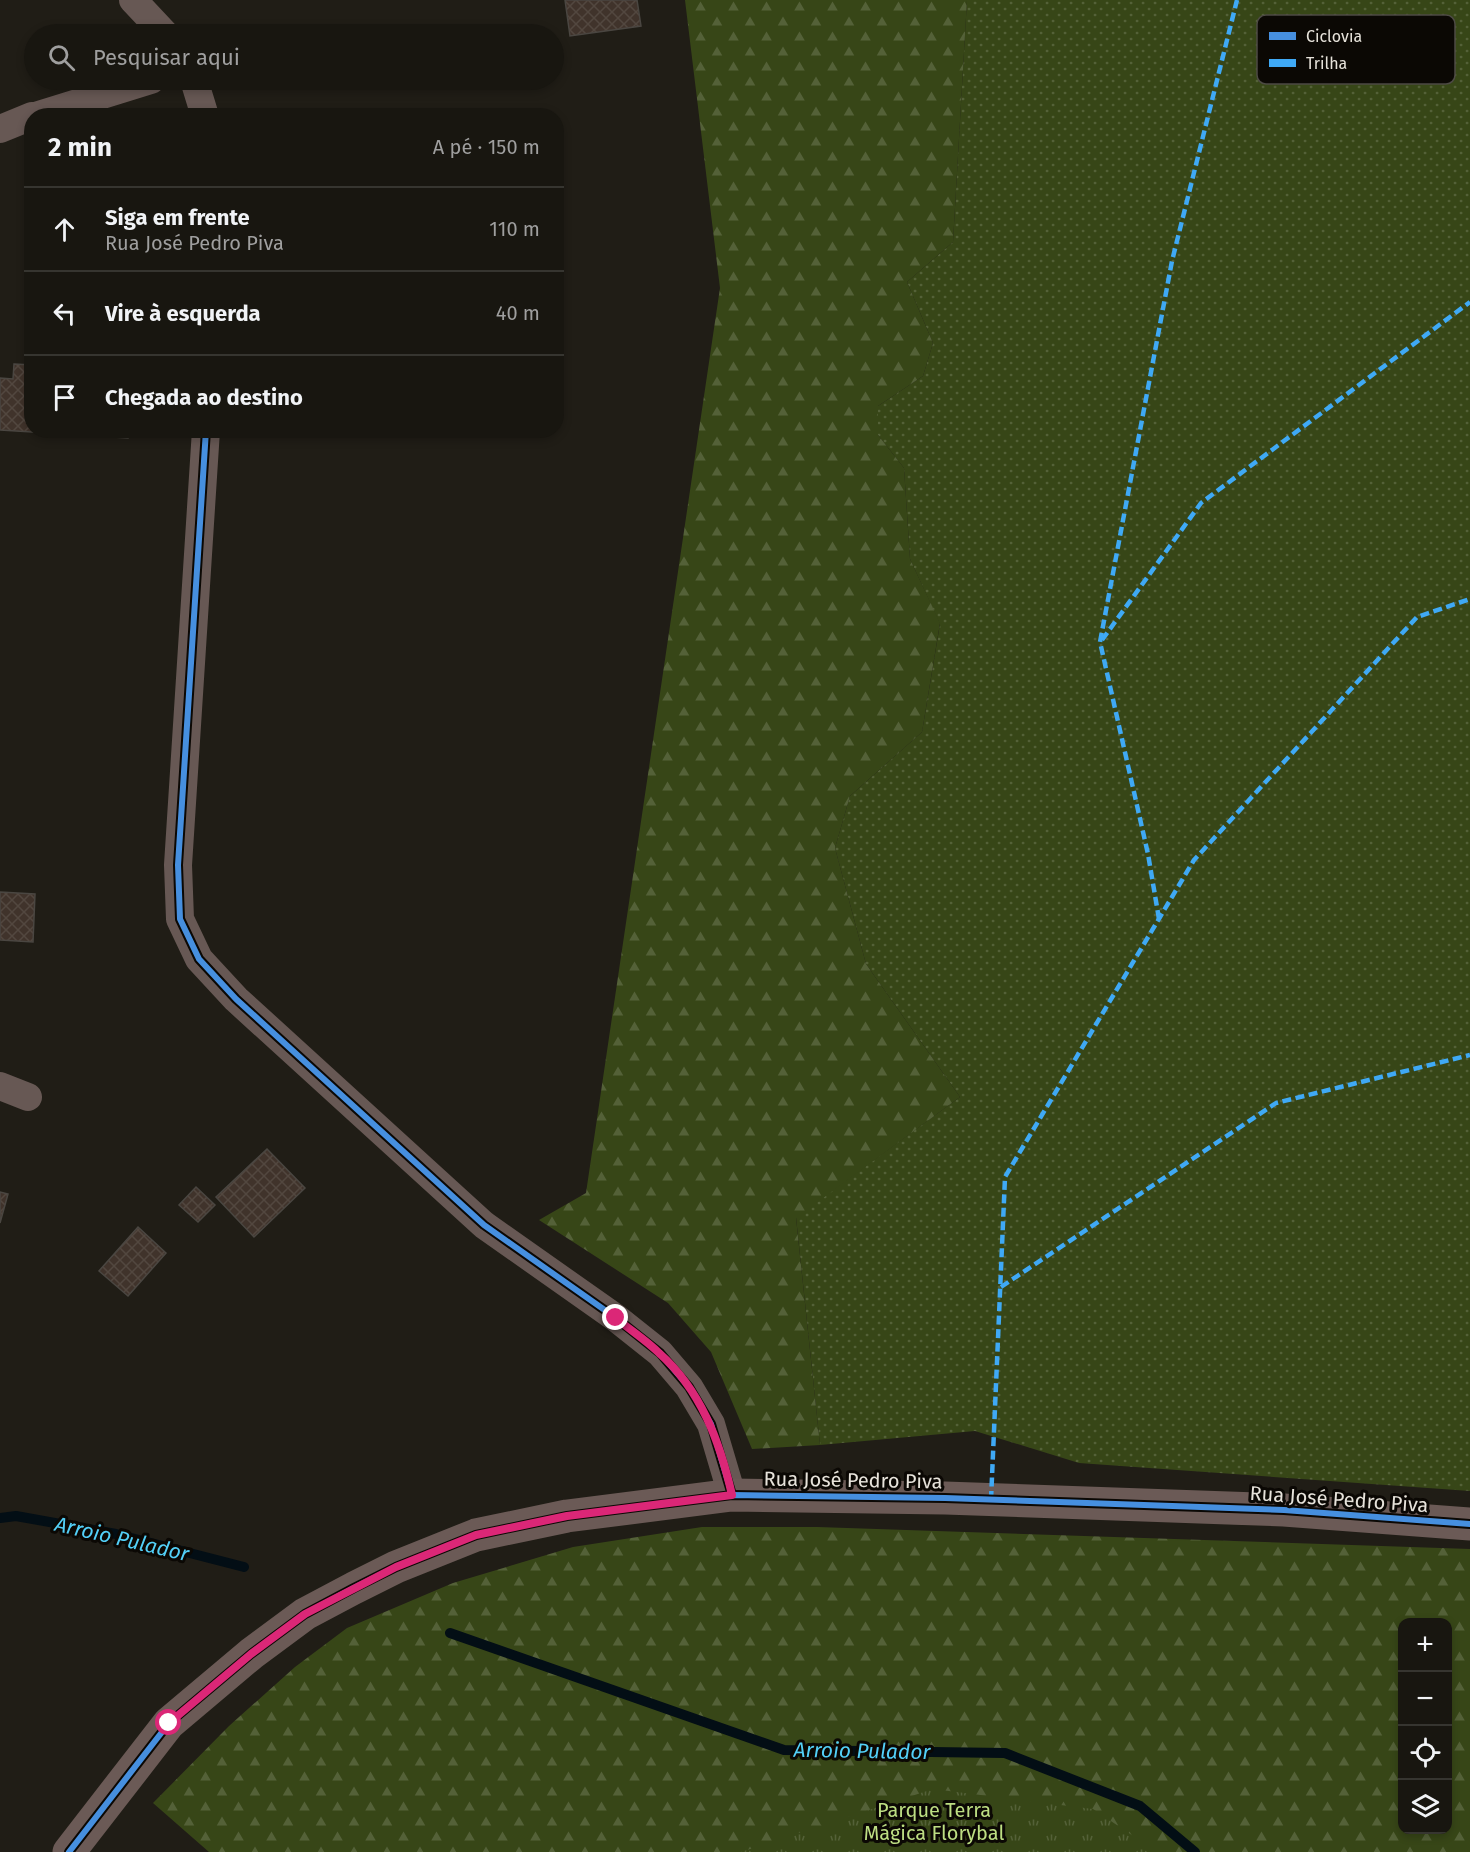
<!DOCTYPE html>
<html lang="pt">
<meta charset="utf-8">
<style>
:root{--surface:#181610;--page:#211f19;--text:#f1f3f6;--muted:#9f9f9f;--line:#363530}
body{margin:0;font-family:"Fira Sans",sans-serif;background:var(--page);color:var(--text)}
.controls{position:absolute;right:18px;bottom:18px;display:grid;overflow:hidden;border-radius:12px;box-shadow:0 3px 9px #0003}
.controls button{width:54px;height:54px;display:grid;place-items:center;padding:0;border:0;border-bottom:2px solid var(--line);background:var(--surface);color:var(--text);font:30px sans-serif}
.stop{position:absolute;width:18px;height:18px;margin:-14px;border:4px solid #db2777;border-radius:50%;background:#fff}
.stop.end{background:#db2777;border-color:#fff;box-shadow:0 2px 6px #0008}
.list{margin:0;padding:0;list-style:none}
h2{display:flex;justify-content:space-between;align-items:center;height:78px;margin:0;padding:0 24px;font-size:26px}
h2 small{font-size:20px;font-weight:400;color:var(--muted)}
.list li{display:grid;grid-template-columns:39px 1fr auto;gap:18px;align-items:center;box-sizing:border-box;height:84px;padding:0 24px;border-top:2px solid var(--line)}
.list b{display:block;font-size:22px;white-space:nowrap}
.list p{margin:0;font-size:20px;white-space:nowrap;color:var(--muted)}
.list em{font-size:20px;font-style:normal;color:var(--muted)}
.icon{flex:none;width:33px;height:33px;fill:none;stroke:currentColor;stroke-width:2;stroke-linecap:round;stroke-linejoin:round}
.map{position:relative;flex:none;width:1470px;height:1852px;overflow:hidden}
.search{position:absolute;background:var(--surface);box-shadow:0 3px 9px #0003;left:24px;top:24px;width:540px;height:66px;display:flex;align-items:center;gap:15px;box-sizing:border-box;padding:0 21px;border-radius:33px;color:var(--muted);font-size:22px}
.panel{position:absolute;background:var(--surface);box-shadow:0 3px 9px #0003;left:24px;top:108px;width:540px;height:330px;border-radius:24px}
.map>svg:first-child{display:block}
.grass{fill:url(#grass-dots)}
.forest{fill:url(#forest-firs);fill-rule:evenodd}
.park{fill:url(#park-tufts)}
.lines{fill:none;stroke-linecap:round;stroke-linejoin:round}
.stream{stroke:#030e15;stroke-width:10}
.building{fill:url(#building-cross-hatch);stroke:#4a4641;stroke-width:1.5}
.street{stroke:#675854;stroke-width:28}
.secondary{stroke:#6b5a56;stroke-width:33}
.quiet{stroke:#3fa9f5;stroke-width:4.5;stroke-dasharray:9 4.5;stroke-linecap:butt}
.cycleway-casing{stroke:#0b0804;stroke-width:10}
.cycleway{stroke:#468fdf;stroke-width:6}
.route{stroke:#db2777;stroke-width:8}
.labels{text-anchor:middle;dominant-baseline:central;stroke-width:6;stroke-linejoin:round;paint-order:stroke}
.street-label{font-size:20px;fill:#e7e3db;stroke:#0b0804}
.park-label{font-size:20px;fill:#bdde83;stroke:#0b0804}
.water-label{font-size:21px;font-style:italic;fill:#53d0f8;stroke:#0b0804}
.key{fill:#0b0804;stroke:#4d4a44;stroke-width:1.5}
.key-label{font-size:16px;fill:#e7e3db}
</style>
<div class="map">
<svg width="1470" height="1852" viewBox="0 0 1470 1852">
<defs>
<pattern id="grass-dots" width="8" height="8" patternUnits="userSpaceOnUse" patternTransform="scale(1.5)"><rect width="8" height="8" fill="#374617"/><path d="M2 2h.1M6 6h.1" fill="none" stroke="#546138" stroke-width="1.8" stroke-linecap="round"/></pattern>
<pattern id="forest-firs" width="22" height="20" patternUnits="userSpaceOnUse" patternTransform="scale(1.5)"><rect width="22" height="20" fill="#374617"/><path d="M5 1l3.5 6h-7zM16 11l3.5 6h-7z" fill="#546138"/></pattern>
<pattern id="park-tufts" width="24" height="20" patternUnits="userSpaceOnUse" patternTransform="scale(1.5)"><rect width="24" height="20" fill="#374617"/><path d="M3 7l-1-3M5 7V3M7 7l1-3M15 17l-1-3M17 17v-4M19 17l1-3" fill="none" stroke="#546138"/></pattern>
<pattern id="building-cross-hatch" width="8" height="8" patternUnits="userSpaceOnUse" patternTransform="scale(1.5)"><rect width="8" height="8" fill="#40332b"/><path d="M0 0l8 8M0 8l8-8" fill="none" stroke="#52473f"/></pattern>
</defs>
<rect width="100%" height="100%" fill="#201d16"/>
<!-- grass -->
<polygon class="grass" points="967,0 1470,0 1470,1491 1079,1463 975,1431 820,1445 796,1217 960,1097 866,964 835,848 850,796 922,732 940,624 910,559 904,468 878,435 878,406 923,376 933,343 907,282 953,242"/>
<!-- forest -->
<g class="forest">
<polygon points="685,0 967,0 953,242 907,282 933,343 923,376 878,406 878,435 904,468 910,559 940,623 922,732 850,796 835,848 866,964 960,1097 796,1218 820,1445 752,1449 711,1352 668,1303 539,1220 586,1193 720,288"/>
<path d="M702,1527h115l653,22v303h-1261l-56,-49 76,-77 66,-59 52,-39 106,-45 120,-36zM1402,1622h46v208h-46z"/>
</g>
<!-- park -->
<polygon class="park" points="933,1789 1093,1809 1157,1852 741,1852"/>
<g class="lines">
<!-- stream -->
<g class="stream">
<polyline points="0,1518 16,1516 116,1534 244,1567"/>
<polyline points="450,1633 784,1750 1005,1753 1140,1806 1195,1852"/>
</g>
</g>
<!-- building -->
<g class="building">
<polygon points="565,0 637,0 641,26 570,36"/>
<polygon points="14,364 32,365 32,430 128,430 128,438 0,430 0,378 13,379"/>
<polygon points="0,892 35,894 33,942 0,940"/>
<polygon points="267,1149 305,1188 254,1237 216,1197"/>
<polygon points="196,1187 215,1205 198,1222 179,1205"/>
<polygon points="0,1192 8,1194 0,1223"/>
<polygon points="138,1227 166,1253 128,1296 99,1271"/>
</g>
<g class="lines">
<!-- street -->
<g class="street">
<polyline points="133,0 165,34"/>
<polyline points="194,80 205,116"/>
<polyline points="35,116 151,80"/>
<polyline points="0,129 32,116"/>
<polyline points="206,430 178,865 180,919 199,959 236,999 484,1225 616,1318 660,1353 689,1387 711,1424 732,1495"/>
<polyline points="0,1086 28,1097"/>
</g>
<!-- secondary -->
<polyline class="secondary" points="69,1852 169,1723 251,1654 305,1614 354,1588 396,1567 476,1535 567,1516 732,1495 945,1498 1284,1510 1470,1524"/>
<!-- quiet -->
<g class="quiet">
<polyline points="1102,640 1201,503 1470,302"/>
<polyline points="1159,919 1148,854 1100,642 1172,261 1237,0"/>
<polyline points="1001,1287 1276,1103 1470,1055"/>
<polyline points="991,1500 1005,1177 1194,860 1417,617 1470,599"/>
</g>
<!-- cycleway casing -->
<g class="cycleway-casing">
<g id="cycleway">
<polyline points="206,430 178,865 180,919 199,959 236,999 484,1225 616,1318 660,1353 689,1387 711,1424 732,1495"/>
<polyline points="69,1852 169,1723 251,1654 305,1614 354,1588 396,1567 476,1535 567,1516 732,1495 945,1498 1284,1510 1470,1524"/>
</g>
</g>
<!-- cycleway -->
<use href="#cycleway" class="cycleway"/>
</g>
<g class="lines">
<!-- route -->
<path class="route" d="M169,1723l82,-69 54,-40 91,-47 80,-32 91,-19 165,-21c-12,-53 -31,-105 -73,-142 -13,-13 -29,-23 -43,-35"/>
</g>
<g class="labels">
<!-- street labels -->
<g class="street-label">
<text transform="translate(853 1480) rotate(1)">Rua José Pedro Piva</text>
<text transform="translate(1339 1499) rotate(4)">Rua José Pedro Piva</text>
</g>
<!-- park labels -->
<g class="park-label">
<text x="934" y="1810">Parque Terra<tspan x="934" dy="23">Mágica Florybal</tspan></text>
</g>
<!-- water labels -->
<g class="water-label">
<text transform="translate(122 1539) rotate(13)">Arroio Pulador</text>
<text transform="translate(862 1751) rotate(1)">Arroio Pulador</text>
</g>
</g>
<!-- legend -->
<rect x="1257" y="15" width="198" height="69" rx="9" class="key"/>
<rect x="1269" y="32" width="27" height="8" fill="#468fdf"/>
<rect x="1269" y="59" width="27" height="8" fill="#3fa9f5"/>
<g class="key-label">
<text x="1306" y="42">Ciclovia</text>
<text x="1306" y="69">Trilha</text>
</g>
</svg>
<div class="controls">
<button>+</button>
<button>−</button>
<button><svg class="icon" aria-label="locate" viewBox="0 0 24 24"><circle cx="12" cy="12" r="6"/><path d="M12 2v4M12 18v4M2 12h4M18 12h4"/></svg></button>
<button><svg class="icon" aria-label="layers" viewBox="0 0 24 24"><path d="M12 4l9 5-9 5-9-5zM3 14l9 5 9-5"/></svg></button>
</div>
<div class="stop" style="left:169px;top:1723px"></div>
<div class="stop end" style="left:616px;top:1318px"></div>
<div class="search"><svg class="icon" aria-label="search" viewBox="0 0 24 24"><circle cx="10" cy="10" r="6"/><path d="M15 15l6 6"/></svg>Pesquisar aqui</div>
<section class="panel">
<h2>2 min<small>A pé · 150 m</small></h2>
<ul class="list">
<li><svg class="icon" aria-label="ahead" viewBox="0 0 24 24"><path d="M12 20V5M6 11l6-6 6 6"/></svg><div><b>Siga em frente</b><p>Rua José Pedro Piva</p></div><em>110 m</em></li>
<li><svg class="icon" aria-label="left" viewBox="0 0 24 24"><path d="M17 20v-9H6M10 6l-5 5 5 5"/></svg><div><b>Vire à esquerda</b></div><em>40 m</em></li>
<li><svg class="icon" aria-label="arrive" viewBox="0 0 24 24"><path d="M6 21V4h12l-3 4 3 4H6"/></svg><div><b>Chegada ao destino</b></div></li>
</ul>
</section>
</div>
